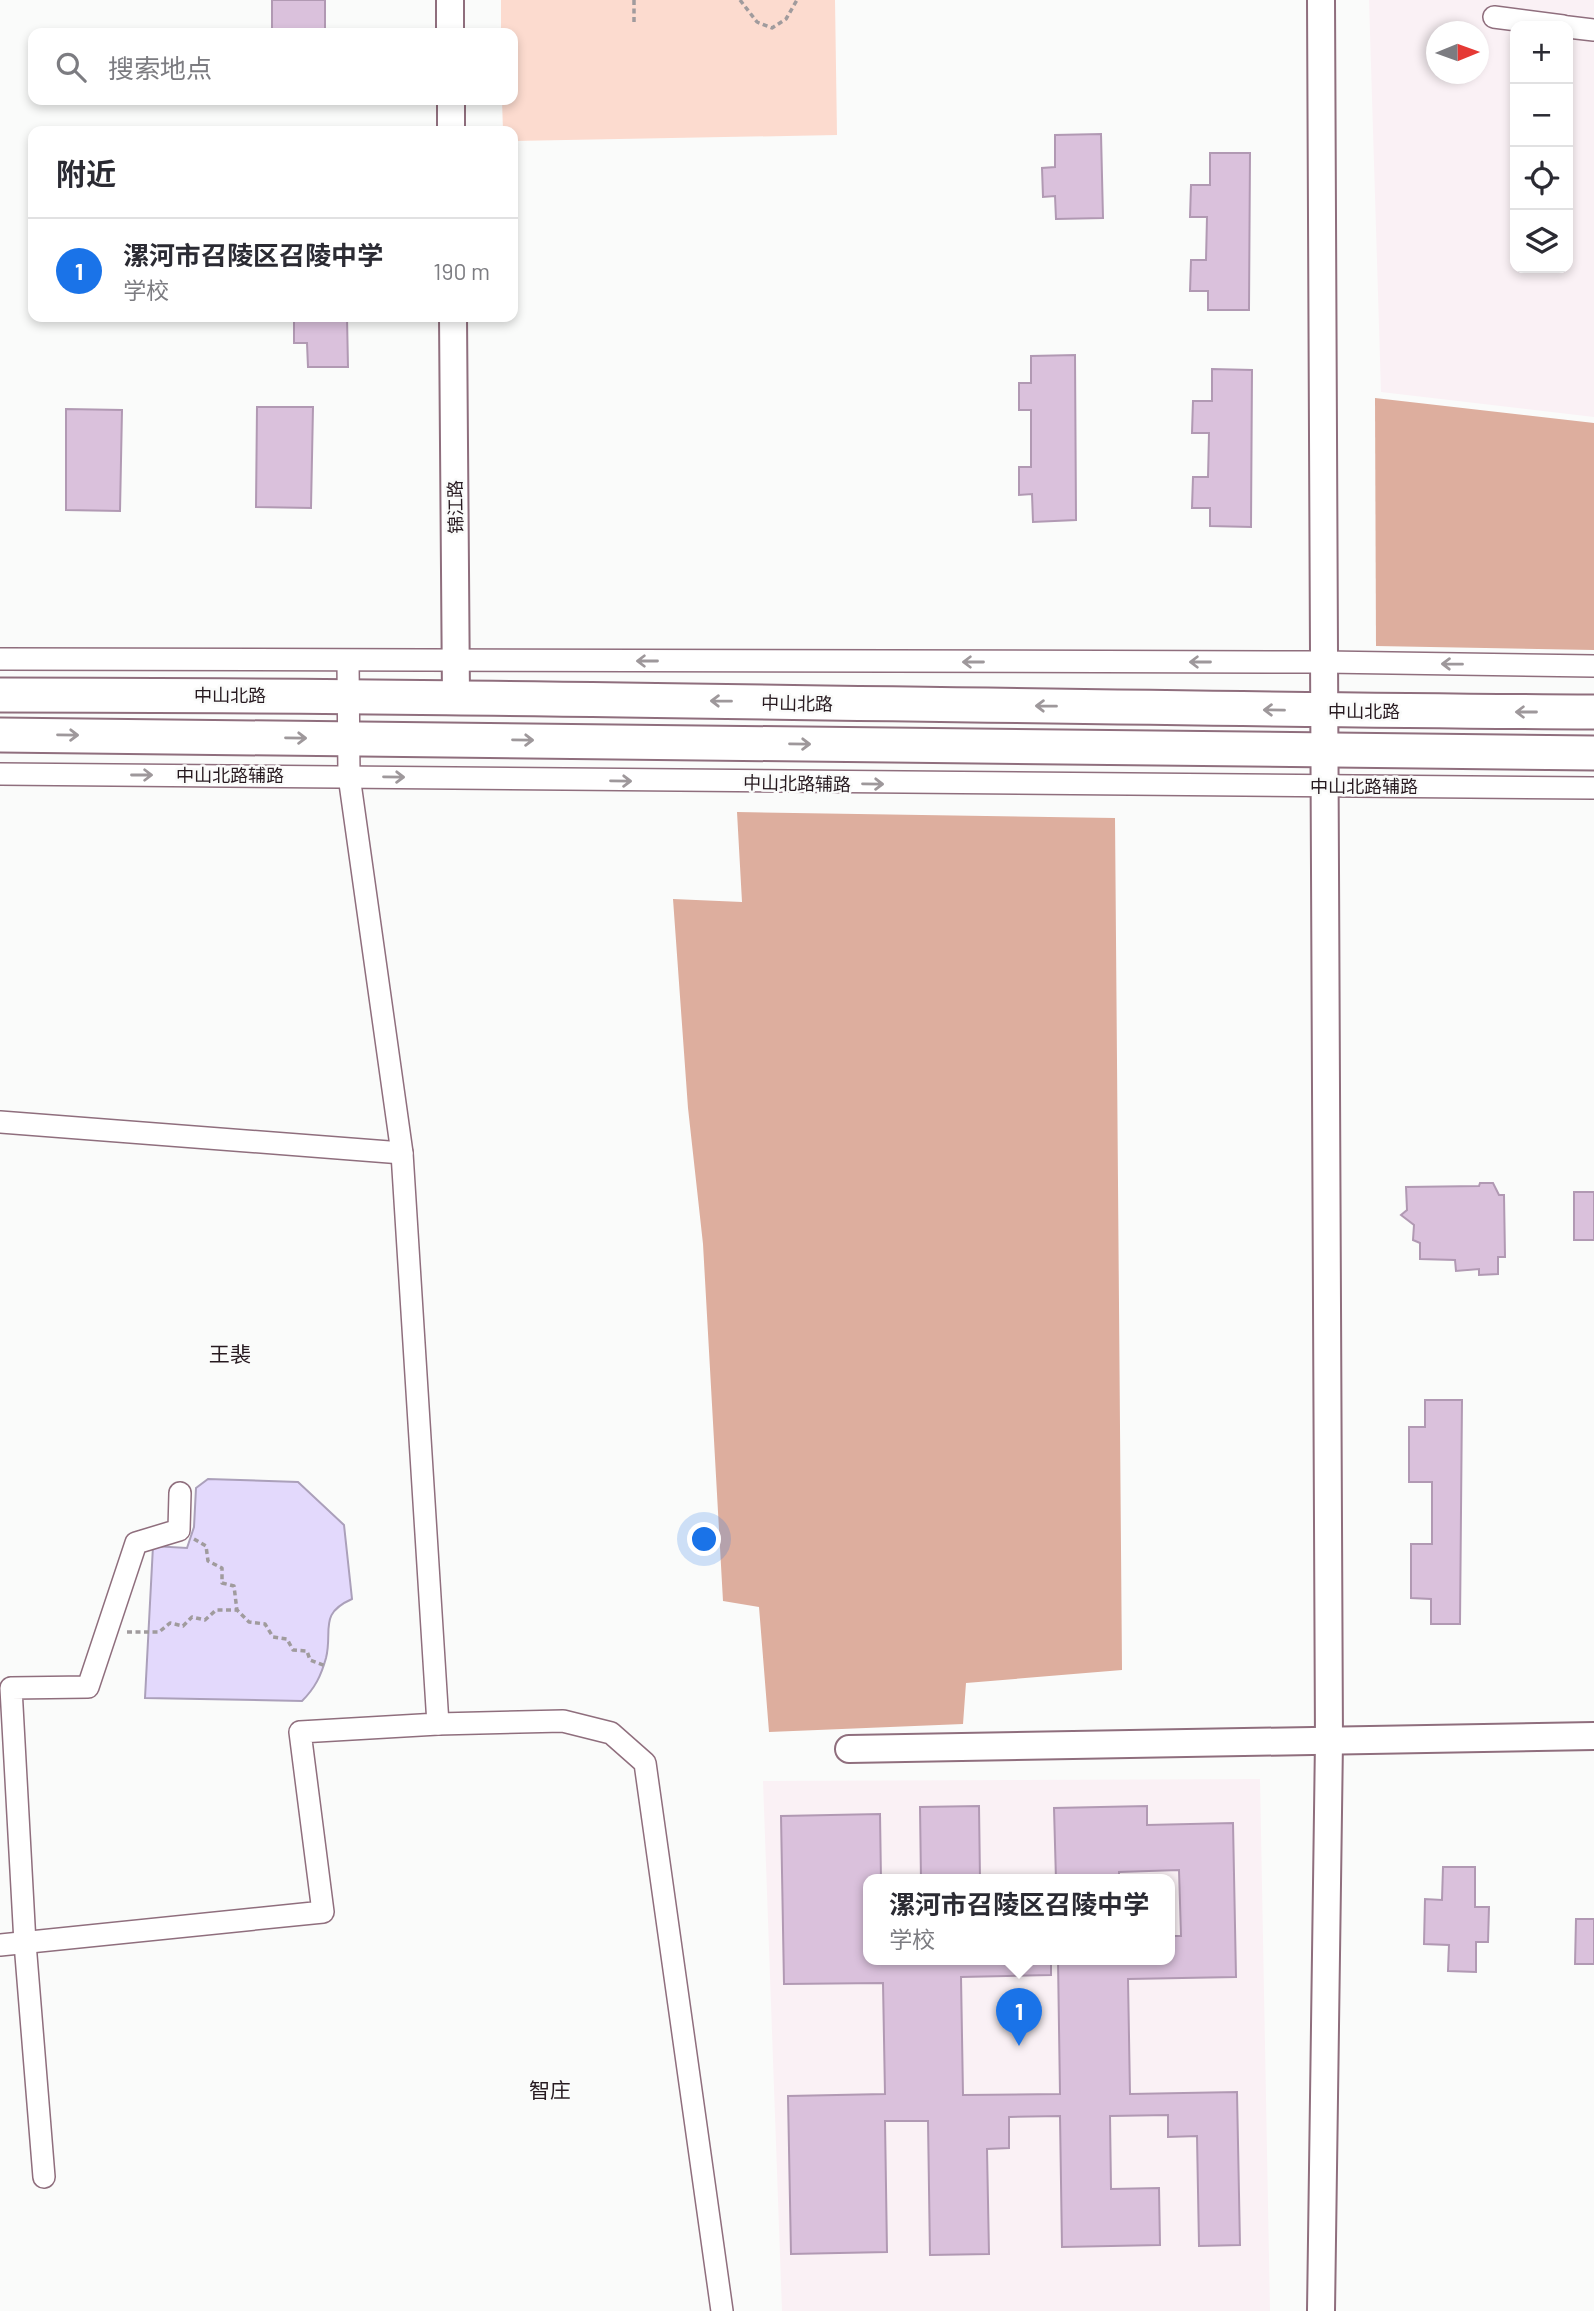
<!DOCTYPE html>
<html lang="zh">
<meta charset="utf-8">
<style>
:root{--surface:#fff;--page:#f2f2f3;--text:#2b2b33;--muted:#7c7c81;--line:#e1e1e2;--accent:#1a73e8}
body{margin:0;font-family:Barlow,"Noto Sans SC",sans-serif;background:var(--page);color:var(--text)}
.controls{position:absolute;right:21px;top:21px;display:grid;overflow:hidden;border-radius:14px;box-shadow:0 4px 10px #0003}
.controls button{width:63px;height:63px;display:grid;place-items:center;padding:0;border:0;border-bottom:2px solid var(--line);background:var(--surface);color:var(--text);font:35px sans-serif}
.compass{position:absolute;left:1426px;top:21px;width:63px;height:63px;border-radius:50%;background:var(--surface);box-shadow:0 4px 10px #0003;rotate:89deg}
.you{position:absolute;left:705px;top:1540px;width:24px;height:24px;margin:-18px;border:5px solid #fff;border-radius:50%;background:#1a73e8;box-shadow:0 0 0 10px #1a73e833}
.badge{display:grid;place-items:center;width:46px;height:46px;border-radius:50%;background:var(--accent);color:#fff;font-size:23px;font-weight:700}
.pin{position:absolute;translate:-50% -58px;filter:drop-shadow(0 2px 4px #0008)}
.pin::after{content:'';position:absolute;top:37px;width:24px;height:21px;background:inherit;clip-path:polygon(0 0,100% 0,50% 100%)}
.popup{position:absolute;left:863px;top:1874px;width:312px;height:91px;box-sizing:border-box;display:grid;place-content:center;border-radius:14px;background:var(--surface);filter:drop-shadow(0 2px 5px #0005);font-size:23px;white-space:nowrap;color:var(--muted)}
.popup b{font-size:26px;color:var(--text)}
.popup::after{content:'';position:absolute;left:50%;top:100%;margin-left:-14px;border:14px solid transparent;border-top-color:var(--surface)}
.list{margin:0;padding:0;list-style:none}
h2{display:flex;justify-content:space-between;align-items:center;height:91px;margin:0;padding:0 28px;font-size:30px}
h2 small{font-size:23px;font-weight:400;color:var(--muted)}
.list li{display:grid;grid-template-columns:46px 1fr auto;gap:21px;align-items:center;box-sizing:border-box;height:105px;padding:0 28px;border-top:2px solid var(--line)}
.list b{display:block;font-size:26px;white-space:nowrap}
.list p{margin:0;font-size:23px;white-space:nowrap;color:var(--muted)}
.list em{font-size:23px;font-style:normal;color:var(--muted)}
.icon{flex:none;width:38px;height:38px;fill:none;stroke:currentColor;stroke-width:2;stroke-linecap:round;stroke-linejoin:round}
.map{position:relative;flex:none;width:1594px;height:2311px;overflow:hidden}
.search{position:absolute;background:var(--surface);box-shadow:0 4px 10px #0003;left:28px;top:28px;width:490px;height:77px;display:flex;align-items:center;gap:18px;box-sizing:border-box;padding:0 24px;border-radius:14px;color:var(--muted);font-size:26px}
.panel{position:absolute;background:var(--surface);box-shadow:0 4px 10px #0003;left:28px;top:126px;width:490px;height:196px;border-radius:14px}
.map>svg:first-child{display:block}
.built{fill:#faf1f5;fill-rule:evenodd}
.green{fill:#fcdbcf}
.forest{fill:#ddae9e}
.water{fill:#e3d9fc;stroke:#aba0ba;stroke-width:2}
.building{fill:#dac1dc;stroke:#b199b3;stroke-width:2}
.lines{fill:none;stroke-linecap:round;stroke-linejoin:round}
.minor-casing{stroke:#8f6e7d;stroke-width:24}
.tertiary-casing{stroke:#8f6e7d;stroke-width:30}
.primary-casing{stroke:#8f6e7d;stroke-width:37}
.path{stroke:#a09b9d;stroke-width:3.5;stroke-dasharray:5 3.5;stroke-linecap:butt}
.minor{stroke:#fff;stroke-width:21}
.tertiary{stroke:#fff;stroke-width:26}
.primary{stroke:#fff;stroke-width:33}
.oneway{stroke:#9e989b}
.labels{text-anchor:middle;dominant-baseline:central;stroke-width:5;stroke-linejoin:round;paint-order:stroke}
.street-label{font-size:18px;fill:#271a20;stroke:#fafbfa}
.quarter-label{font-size:21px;fill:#271a20;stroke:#fafbfa}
</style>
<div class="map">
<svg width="1594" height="2311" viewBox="0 0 1594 2311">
<rect width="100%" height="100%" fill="#fafbfa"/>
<!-- built -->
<g class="built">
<path d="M1369,0h225v417l-213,-25zM1515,26h53v242h-53zM1436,32h42v42h-42z"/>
<path d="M1260,1779l10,532h-488l-19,-530zM869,1880h301v80h-301z"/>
</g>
<!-- green -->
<polygon class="green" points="501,0 835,0 837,135 513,141 513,131 503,131 502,100 513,100 513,33 501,33"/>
<!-- forest -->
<g class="forest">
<polygon points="1375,398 1594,423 1594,650 1376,646"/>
<polygon points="737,812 1115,818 1122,1670 966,1683 963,1724 769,1732 759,1607 723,1601 703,1244 688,1108 673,899 742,902"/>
</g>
<!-- water -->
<path class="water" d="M208,1479l90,3 46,43 8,74c-34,15 -19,31 -26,59 -5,18 -11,30 -24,43l-157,-3 8,-152 34,2 7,-21 2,-39z"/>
<!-- building -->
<g class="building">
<rect x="272" y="0" width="53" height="33"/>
<polygon points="1101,134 1103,218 1056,219 1055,196 1043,197 1042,168 1055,167 1055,135"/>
<polygon points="1210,153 1250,153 1249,310 1208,310 1208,291 1190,291 1191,260 1206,260 1207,217 1190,217 1191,185 1210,185"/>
<polygon points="294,317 347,317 348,367 308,367 307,343 294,343"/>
<polygon points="1075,355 1076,520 1033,522 1032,494 1019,495 1019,467 1031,467 1031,410 1019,410 1019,383 1031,383 1031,356"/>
<polygon points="1212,369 1252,370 1251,527 1210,526 1210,508 1192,508 1193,477 1208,477 1209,433 1192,433 1193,401 1212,401"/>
<polygon points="257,407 313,407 311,508 256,507"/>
<polygon points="66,409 122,410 120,511 66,510"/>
<polygon points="1480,1183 1493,1183 1499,1195 1504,1195 1505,1257 1498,1257 1498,1274 1479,1275 1479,1269 1456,1271 1455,1260 1420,1259 1420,1243 1413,1240 1414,1225 1401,1215 1407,1210 1406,1187 1479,1186"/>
<rect x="1574" y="1192" width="20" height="48"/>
<polygon points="1425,1400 1462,1400 1460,1624 1431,1624 1431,1599 1411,1598 1411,1544 1432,1544 1432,1482 1409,1482 1409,1427 1425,1427"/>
<polygon points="979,1806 980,1880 921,1880 920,1807"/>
<polygon points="1147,1806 1147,1825 1233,1823 1236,1977 1128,1979 1130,2094 1237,2092 1240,2245 1199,2246 1197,2136 1168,2137 1168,2115 1110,2116 1111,2189 1159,2188 1160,2245 1062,2247 1060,2116 1009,2117 1009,2148 987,2149 989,2254 930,2255 928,2121 885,2121 887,2252 791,2254 788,2096 885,2094 883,1983 784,1984 781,1816 880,1814 881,1880 869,1880 869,1960 1051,1960 1051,1975 961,1977 963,2095 1060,2094 1058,1960 1170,1960 1170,1936 1181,1936 1179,1870 1119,1872 1119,1880 1056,1880 1054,1808"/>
<polygon points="1443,1867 1475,1867 1475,1907 1489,1907 1488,1942 1476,1942 1476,1972 1448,1971 1449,1945 1424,1944 1425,1899 1442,1900"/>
<polygon points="1576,1919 1594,1919 1594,1964 1575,1964"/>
</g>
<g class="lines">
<!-- minor casing -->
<g class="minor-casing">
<g id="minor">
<polyline points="1494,17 1563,26"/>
<polyline points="1568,27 1594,30"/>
<polyline points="0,659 1325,662 1594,666"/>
<polyline points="0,774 1594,788"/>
<polyline points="0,1122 402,1153"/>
<polyline points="438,1724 563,1721 611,1733 645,1763 722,2311"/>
<polyline points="0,1945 323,1912 300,1732 438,1724 402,1153 349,776 348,661"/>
<polyline points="44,2177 25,1943 11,1688 88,1687 136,1543 179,1530 180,1493"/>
</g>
</g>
<!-- tertiary casing -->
<g class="tertiary-casing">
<g id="tertiary">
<polyline points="450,0 450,33"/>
<polyline points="451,100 451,131"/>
<polyline points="453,317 456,697"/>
<polyline points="849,1749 1594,1736"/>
<polyline points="1321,2311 1329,1741 1321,0"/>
</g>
</g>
<!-- primary casing -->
<g class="primary-casing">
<g id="primary">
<path d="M0,695c531,0 1063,14 1594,17"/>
<polyline points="0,735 1594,753"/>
</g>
</g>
<!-- path -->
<g class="path">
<polyline points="634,0 634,22"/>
<polyline points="740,0 757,22 772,28 786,19 797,0"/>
<polyline points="194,1539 206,1546 208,1561 222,1568 222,1583 234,1586 237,1611"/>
<polyline points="127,1632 159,1632 170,1623 183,1626 192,1617 205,1620 216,1610 237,1610 249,1622 265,1624 273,1637 287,1639 293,1650 307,1651 310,1660 326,1666"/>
</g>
<!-- minor -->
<use href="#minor" class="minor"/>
<!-- tertiary -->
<use href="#tertiary" class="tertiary"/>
<!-- primary -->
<use href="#primary" class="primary"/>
</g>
<!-- one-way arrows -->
<defs><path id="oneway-shaft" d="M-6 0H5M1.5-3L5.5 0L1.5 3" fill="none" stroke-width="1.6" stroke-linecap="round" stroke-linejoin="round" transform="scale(1.75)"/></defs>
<g class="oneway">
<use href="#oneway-shaft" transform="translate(647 661) rotate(-180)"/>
<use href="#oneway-shaft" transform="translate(973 662) rotate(-180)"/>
<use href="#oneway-shaft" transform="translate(1200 662) rotate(-180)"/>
<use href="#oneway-shaft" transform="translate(1452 664) rotate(-179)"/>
<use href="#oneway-shaft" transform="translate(721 701) rotate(-179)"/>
<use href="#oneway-shaft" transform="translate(1046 706) rotate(-179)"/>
<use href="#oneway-shaft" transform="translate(1274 710) rotate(-179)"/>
<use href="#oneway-shaft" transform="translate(1526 712) rotate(-180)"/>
<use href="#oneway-shaft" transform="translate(68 735) rotate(1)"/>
<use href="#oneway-shaft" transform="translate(296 738) rotate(1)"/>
<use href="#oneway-shaft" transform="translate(523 740) rotate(1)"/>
<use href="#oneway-shaft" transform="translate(800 744) rotate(1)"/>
<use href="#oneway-shaft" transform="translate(142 775)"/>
<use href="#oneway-shaft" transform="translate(394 777) rotate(1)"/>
<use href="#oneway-shaft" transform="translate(621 781) rotate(1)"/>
<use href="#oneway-shaft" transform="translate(873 784) rotate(1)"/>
</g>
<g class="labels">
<!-- street labels -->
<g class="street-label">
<text transform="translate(455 507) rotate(-91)">锦江路</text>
<text x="230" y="695">中山北路</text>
<text transform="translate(797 703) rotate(1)">中山北路</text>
<text x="1364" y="711">中山北路</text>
<text x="230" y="775">中山北路辅路</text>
<text transform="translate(797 783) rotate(1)">中山北路辅路</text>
<text x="1364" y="786">中山北路辅路</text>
</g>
<!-- quarter labels -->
<g class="quarter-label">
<text x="230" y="1353">王裴</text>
<text x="550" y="2089">智庄</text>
</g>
</g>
</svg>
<div class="controls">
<button>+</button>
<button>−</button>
<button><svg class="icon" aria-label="locate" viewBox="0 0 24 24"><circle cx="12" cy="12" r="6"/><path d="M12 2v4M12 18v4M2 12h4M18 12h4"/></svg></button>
<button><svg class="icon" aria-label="layers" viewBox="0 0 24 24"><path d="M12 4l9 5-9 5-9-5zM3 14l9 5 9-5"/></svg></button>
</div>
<svg class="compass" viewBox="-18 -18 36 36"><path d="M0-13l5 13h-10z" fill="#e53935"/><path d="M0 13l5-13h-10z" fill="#7c7c81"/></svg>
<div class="you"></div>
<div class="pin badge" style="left:1019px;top:2046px">1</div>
<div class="popup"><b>漯河市召陵区召陵中学</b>学校</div>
<div class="search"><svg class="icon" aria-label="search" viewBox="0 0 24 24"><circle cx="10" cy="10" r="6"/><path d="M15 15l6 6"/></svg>搜索地点</div>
<section class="panel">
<h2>附近<small></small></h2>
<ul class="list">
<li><span class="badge">1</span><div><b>漯河市召陵区召陵中学</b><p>学校</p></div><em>190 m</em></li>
</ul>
</section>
</div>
